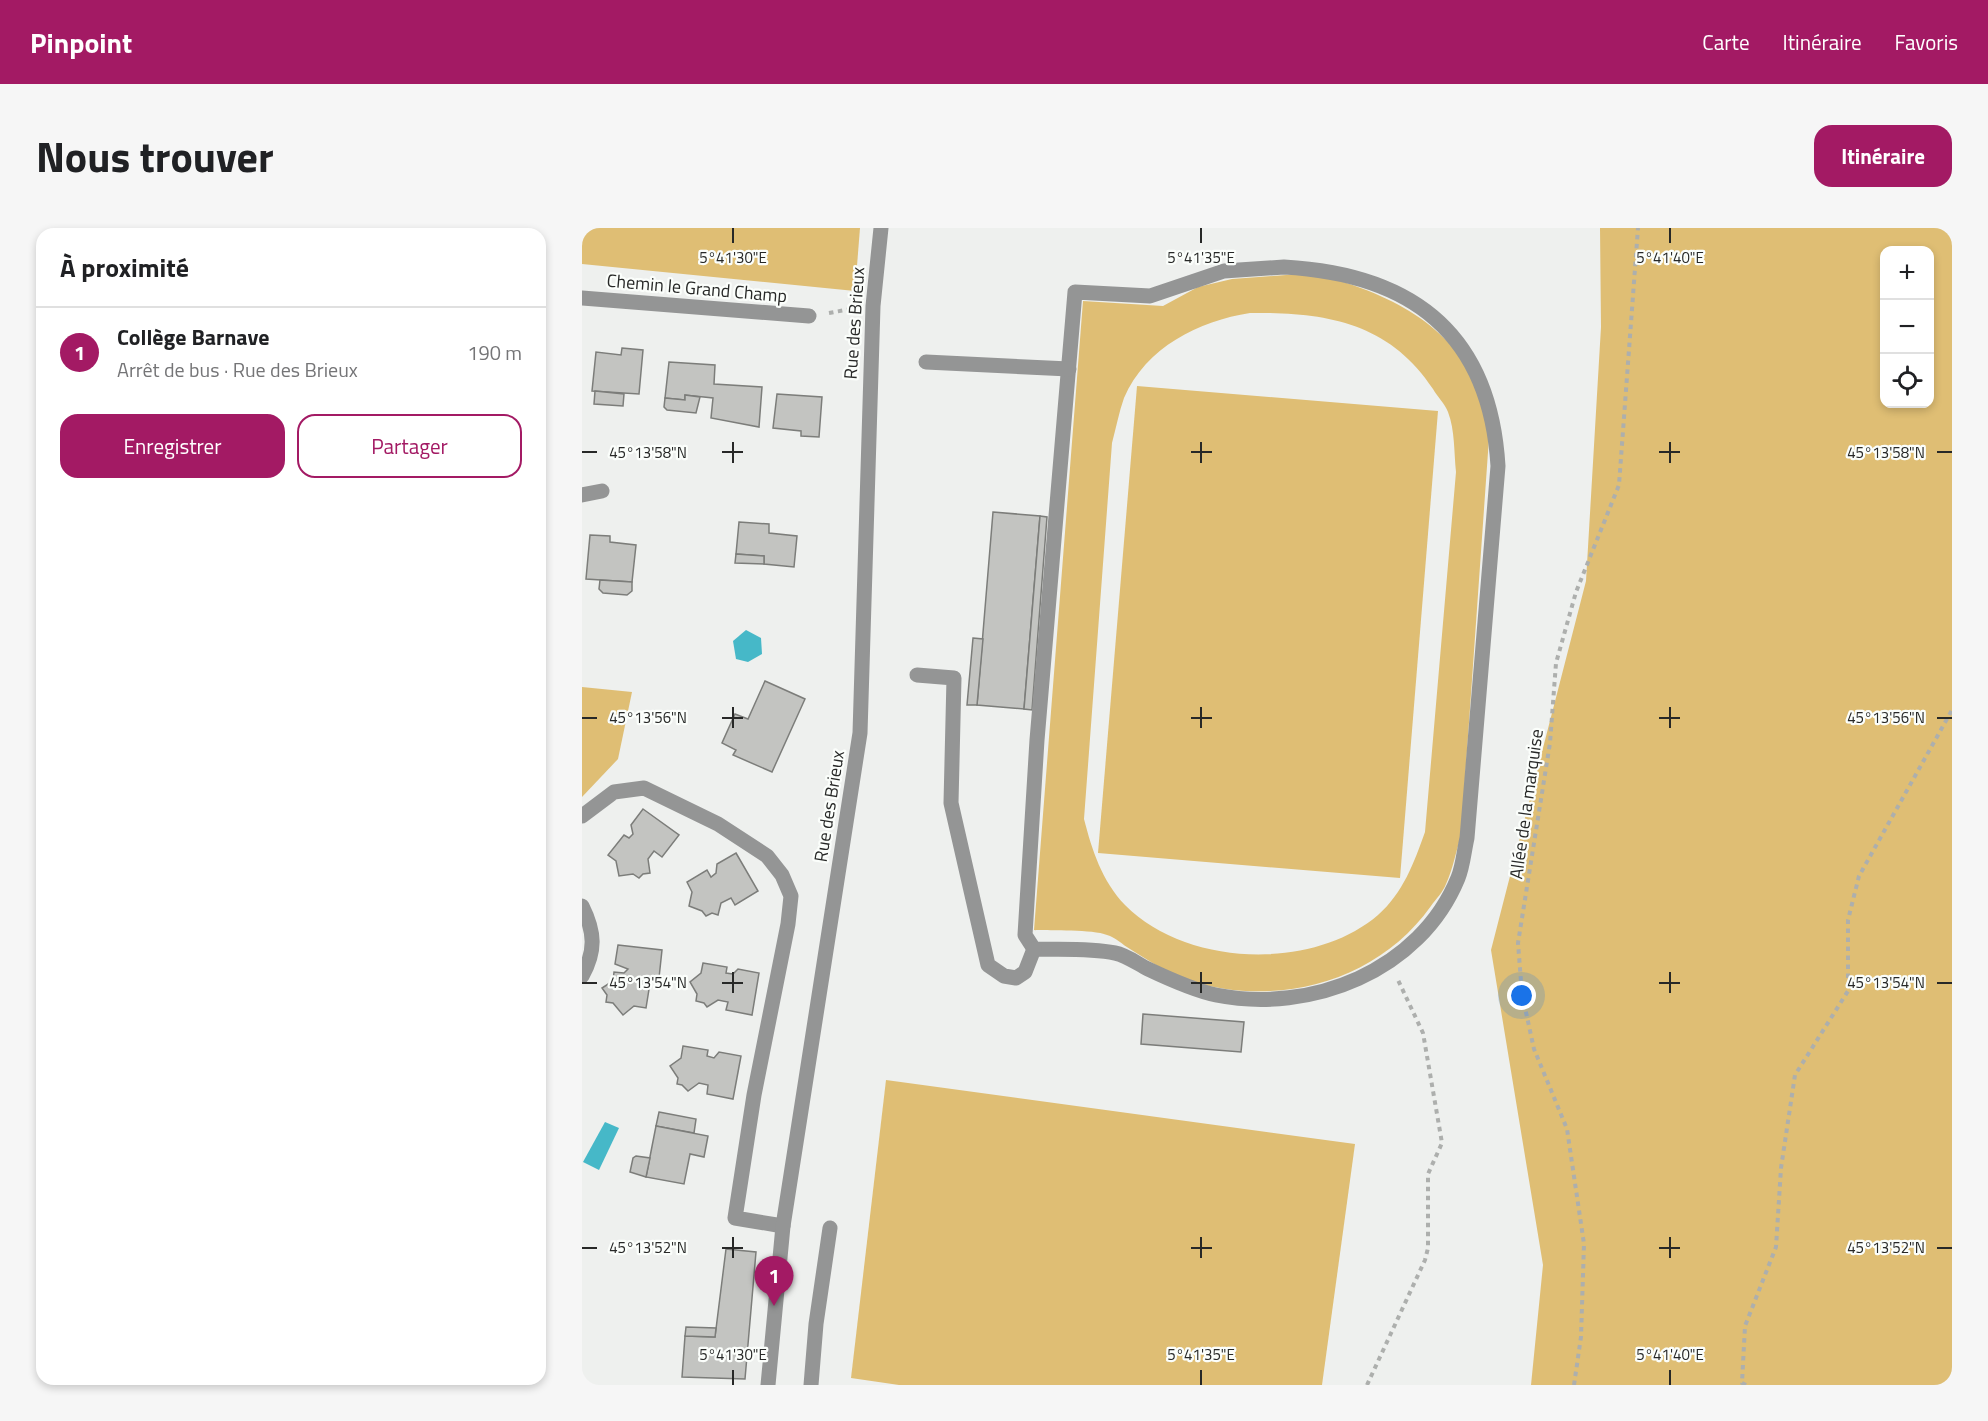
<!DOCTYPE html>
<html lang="fr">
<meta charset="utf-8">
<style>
:root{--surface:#fff;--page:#f6f6f6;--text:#202124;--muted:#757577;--line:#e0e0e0;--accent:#a31a64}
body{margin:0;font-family:"Titillium Web",sans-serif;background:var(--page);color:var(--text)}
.controls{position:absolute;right:18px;top:18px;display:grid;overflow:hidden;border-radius:12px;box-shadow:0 3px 9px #0003}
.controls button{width:54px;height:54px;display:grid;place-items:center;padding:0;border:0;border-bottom:2px solid var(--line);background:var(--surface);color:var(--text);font:30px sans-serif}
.you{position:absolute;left:940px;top:768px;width:21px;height:21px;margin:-15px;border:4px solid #fff;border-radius:50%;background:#1a73e8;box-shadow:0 0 0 9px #1a73e833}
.badge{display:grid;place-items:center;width:39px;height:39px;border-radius:50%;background:var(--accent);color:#fff;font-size:20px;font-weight:700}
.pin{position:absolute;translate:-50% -50px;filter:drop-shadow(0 2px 3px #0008)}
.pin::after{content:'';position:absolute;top:32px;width:21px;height:18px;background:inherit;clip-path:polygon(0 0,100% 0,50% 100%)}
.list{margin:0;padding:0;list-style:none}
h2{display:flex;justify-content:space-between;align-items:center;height:78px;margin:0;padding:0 24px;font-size:26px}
h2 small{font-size:20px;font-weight:400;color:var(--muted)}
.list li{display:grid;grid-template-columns:39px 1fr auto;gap:18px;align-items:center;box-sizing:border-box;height:90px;padding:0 24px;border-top:2px solid var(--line)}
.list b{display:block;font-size:22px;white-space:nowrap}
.list p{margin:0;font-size:20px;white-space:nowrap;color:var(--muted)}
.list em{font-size:20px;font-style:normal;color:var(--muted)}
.actions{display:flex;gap:12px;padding:18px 24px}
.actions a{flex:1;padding:14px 0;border:2px solid var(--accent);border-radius:18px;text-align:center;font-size:21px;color:var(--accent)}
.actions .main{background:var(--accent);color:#fff}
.icon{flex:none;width:33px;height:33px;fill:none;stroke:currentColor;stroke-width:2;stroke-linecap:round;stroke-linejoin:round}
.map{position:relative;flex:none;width:1370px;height:1157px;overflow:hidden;border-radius:18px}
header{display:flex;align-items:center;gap:36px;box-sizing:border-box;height:84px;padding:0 30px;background:var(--accent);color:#fff}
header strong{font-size:28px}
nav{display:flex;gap:33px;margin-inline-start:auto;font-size:21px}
.intro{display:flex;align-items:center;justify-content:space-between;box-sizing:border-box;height:144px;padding:0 36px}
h1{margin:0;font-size:42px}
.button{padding:15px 27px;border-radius:18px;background:var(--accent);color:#fff;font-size:21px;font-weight:700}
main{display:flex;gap:36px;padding:0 36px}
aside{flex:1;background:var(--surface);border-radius:18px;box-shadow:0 3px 9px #0003}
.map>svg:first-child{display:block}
.green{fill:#dfbe74;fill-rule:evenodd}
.water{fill:#46b8c8}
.building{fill:#c3c4c1;stroke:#7c7d7a;stroke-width:1.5}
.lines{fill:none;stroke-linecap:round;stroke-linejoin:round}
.path{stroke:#adafad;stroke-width:4;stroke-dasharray:4.5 4.5;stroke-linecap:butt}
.service{stroke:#949595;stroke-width:15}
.minor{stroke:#949595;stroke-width:15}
.tertiary{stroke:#949595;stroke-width:15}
.ticks{fill:none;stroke:#272827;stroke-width:2}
.labels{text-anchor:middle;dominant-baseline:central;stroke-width:4.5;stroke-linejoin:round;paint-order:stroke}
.street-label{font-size:18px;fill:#272827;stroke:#fbfefb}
.ticks-label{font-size:15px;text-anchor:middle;fill:#272827;stroke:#fbfefb;stroke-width:4.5;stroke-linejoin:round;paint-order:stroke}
</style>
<header>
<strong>Pinpoint</strong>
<nav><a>Carte</a><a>Itinéraire</a><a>Favoris</a></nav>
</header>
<div class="intro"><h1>Nous trouver</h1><a class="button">Itinéraire</a></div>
<main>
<aside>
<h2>À proximité<small></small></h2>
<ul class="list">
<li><span class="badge">1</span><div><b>Collège Barnave</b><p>Arrêt de bus · Rue des Brieux</p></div><em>190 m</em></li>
</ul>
<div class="actions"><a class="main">Enregistrer</a><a>Partager</a></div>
</aside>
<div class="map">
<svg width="1370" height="1157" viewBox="0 0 1370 1157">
<rect width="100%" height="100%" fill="#eef0ee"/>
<!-- green -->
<g class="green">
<polygon points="0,0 278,0 273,63 0,36"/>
<path d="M1018,0h352v1157h-421l12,-120 -52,-315 95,-369 15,-254zM1302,22h46v154h-46z"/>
<path d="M730,45c67,17 137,46 166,115 6,15 8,34 11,50l-28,398c-5,15 -8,33 -15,48 -3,8 -10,15 -15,22 -54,76 -153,102 -241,75 -21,-7 -41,-20 -60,-32 -7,-4 -15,-12 -23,-14 -15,-6 -55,-4 -73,-5l49,-629 80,5 35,-19 34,-8zM668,85c74,-1 139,9 183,76 4,7 12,15 15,23 7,18 6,41 8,60l-31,360c-11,31 -22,61 -47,83 -65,56 -192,52 -253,-10 -23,-24 -33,-55 -41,-86l28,-376c4,-15 7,-31 12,-45 22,-51 75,-77 126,-85z"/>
<polygon points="555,158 856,183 818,650 516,625"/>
<polygon points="0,459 50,464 36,531 0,569"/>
<polygon points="304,852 773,916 740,1157 317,1157 269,1150"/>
</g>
<!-- water -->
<g class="water">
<polygon points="164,402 179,410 180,426 166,434 154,431 151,413"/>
<polygon points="23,894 37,900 17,942 1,934"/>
</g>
<!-- building -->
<g class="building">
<polygon points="40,120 61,122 57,166 10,163 14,124 39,127"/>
<polygon points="87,134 133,137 132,156 180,159 177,199 129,190 131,170 103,167 103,172 83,170"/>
<polygon points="13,163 42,166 41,178 12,176"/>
<polygon points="195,166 240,169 237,209 219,208 219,203 191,200"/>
<polygon points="103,167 118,169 114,185 85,182 82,179 83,170 103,172"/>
<polygon points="411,284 458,288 442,481 395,477"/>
<polygon points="458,288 465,289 450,482 442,481"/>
<polygon points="157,294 187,296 187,305 215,308 212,339 182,336 182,328 154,326"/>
<polygon points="8,307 28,308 28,314 54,317 50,354 4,351"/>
<polygon points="154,326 182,328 182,336 153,335"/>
<polygon points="18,352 50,354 50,363 45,367 21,365 17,361"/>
<polygon points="391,410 401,411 395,477 385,477"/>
<polygon points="183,453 223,471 190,544 151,527 154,522 140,515 153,486 166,491"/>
<polygon points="61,581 97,607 80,629 72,623 66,631 68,645 61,646 57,650 51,646 37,648 34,633 26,627 42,607 47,610 51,606 49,597"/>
<polygon points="154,625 176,663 153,677 149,670 139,675 136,687 130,685 124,688 120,683 107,678 110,664 105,654 125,642 129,649 134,645 135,636"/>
<polygon points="36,717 80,722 77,750 69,749 64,780 52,778 41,787 31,775 24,774 25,767 20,760 31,753 32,744 42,745 46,741 33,736"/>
<polygon points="121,735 145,739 144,745 151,746 156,741 177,745 170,787 144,782 146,774 136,772 125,779 122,775 114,773 115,766 108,754 119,745"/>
<polygon points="561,786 662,794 659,824 559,816"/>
<polygon points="101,818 126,822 125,828 132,830 137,824 159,828 151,871 125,866 126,857 117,855 106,863 100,857 95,856 96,850 88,838 99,830"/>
<polygon points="77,884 114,891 112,905 74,898"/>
<polygon points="74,898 126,908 122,929 108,926 102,956 64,949"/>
<polygon points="54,928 68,930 64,949 48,944 51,930"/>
<polygon points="144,1021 174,1024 163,1151 100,1149 103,1108 133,1109"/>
<polygon points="104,1099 134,1100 133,1109 103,1108"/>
</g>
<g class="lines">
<!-- path -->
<g class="path">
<polyline points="247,85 269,81"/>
<polyline points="785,1157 843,1032 846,1020 846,946 860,915 841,805 816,752"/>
<polyline points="992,1157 999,1109 1002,1016 985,901 952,821 940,766 936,715 968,515 974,435 994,364 1037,257 1056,0"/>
<polyline points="1164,1157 1160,1155 1163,1098 1194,1019 1199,940 1213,847 1266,763 1266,692 1277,648 1370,482"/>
</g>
<!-- service -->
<g class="service">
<path d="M702,39c127,7 206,66 214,199l-31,372c-3,13 -4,28 -9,40 -38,93 -147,136 -242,117 -23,-5 -47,-16 -68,-26 -10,-5 -22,-14 -33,-16 -26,-5 -55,-3 -81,-4l-9,-14 12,-195 38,-448 75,4 74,-25z"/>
<polyline points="344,134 487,141"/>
<polyline points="335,447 372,450 369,575 406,737 422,748 434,750 443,744 452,721"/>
<polyline points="229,1157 234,1096 248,1000"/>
</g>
<!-- minor -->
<g class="minor">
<polyline points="0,70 227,88"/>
<polyline points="0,267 20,263"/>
<polyline points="0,588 32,564 62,560 136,596 185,628 200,647 209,668 206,696 172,867 153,990 201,998"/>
<path d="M0,678c13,26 14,45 0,70"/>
</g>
<!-- tertiary -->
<polyline class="tertiary" points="186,1157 201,998 278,505 291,78 299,0"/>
</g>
<!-- ticks -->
<path class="ticks" d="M151,0v15M619,0v15M1088,0v15M151,214v21M619,214v21M1088,214v21M0,224h15M140,224h21M609,224h21M1077,224h21M1355,224h15M151,479v21M619,479v21M1088,479v21M0,490h15M140,490h21M609,490h21M1077,490h21M1355,490h15M151,744v21M619,744v21M1088,744v21M0,755h15M140,755h21M609,755h21M1077,755h21M1355,755h15M151,1009v21M619,1009v21M1088,1009v21M0,1020h15M140,1020h21M609,1020h21M1077,1020h21M1355,1020h15M151,1142v15M619,1142v15M1088,1142v15"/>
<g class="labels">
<!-- street labels -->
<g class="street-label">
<text transform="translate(115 60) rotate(5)">Chemin le Grand Champ</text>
<text transform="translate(272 95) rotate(-86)">Rue des Brieux</text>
<text transform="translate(944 576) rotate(-82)">Allée de la marquise</text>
<text transform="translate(247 578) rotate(-81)">Rue des Brieux</text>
</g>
</g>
<g class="ticks-label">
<text x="151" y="35">5°41'30"E</text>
<text x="619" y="35">5°41'35"E</text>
<text x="1088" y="35">5°41'40"E</text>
<text x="66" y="230">45°13'58"N</text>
<text x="1304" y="230">45°13'58"N</text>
<text x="66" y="495">45°13'56"N</text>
<text x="1304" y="495">45°13'56"N</text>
<text x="66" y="760">45°13'54"N</text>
<text x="1304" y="760">45°13'54"N</text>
<text x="66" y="1025">45°13'52"N</text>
<text x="1304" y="1025">45°13'52"N</text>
<text x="151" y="1132">5°41'30"E</text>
<text x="619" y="1132">5°41'35"E</text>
<text x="1088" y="1132">5°41'40"E</text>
</g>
</svg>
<div class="controls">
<button>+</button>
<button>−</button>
<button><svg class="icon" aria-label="locate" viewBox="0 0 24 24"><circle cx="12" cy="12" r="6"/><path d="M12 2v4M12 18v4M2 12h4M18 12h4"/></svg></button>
</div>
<div class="you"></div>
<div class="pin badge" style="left:192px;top:1078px">1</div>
</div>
</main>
